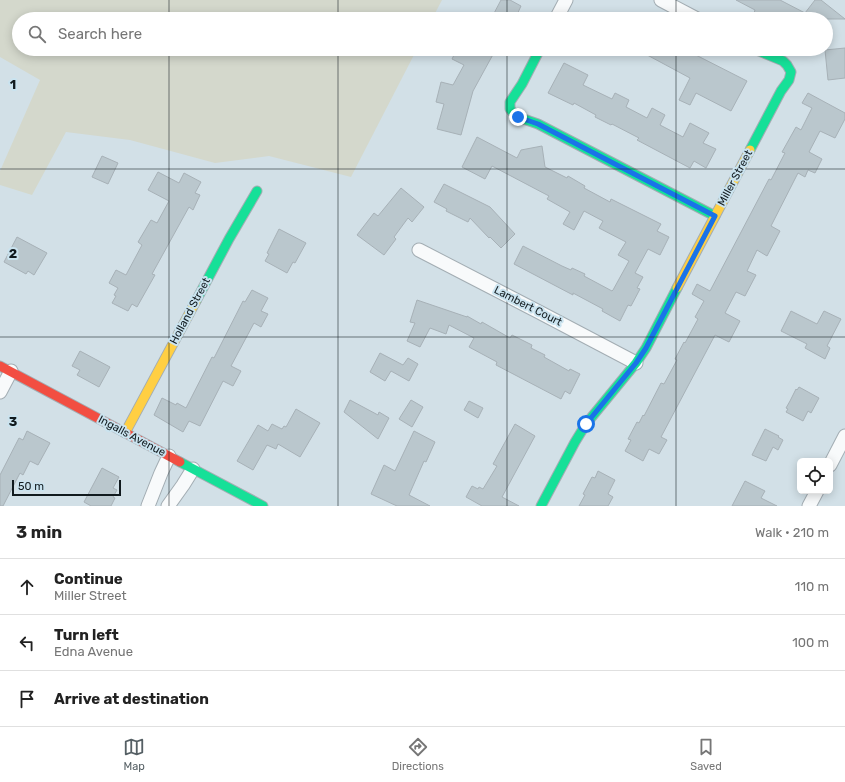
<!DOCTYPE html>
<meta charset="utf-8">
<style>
:root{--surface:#fff;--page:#f6f6f6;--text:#222;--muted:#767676;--line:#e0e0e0;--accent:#555f64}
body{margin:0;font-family:Rubik,sans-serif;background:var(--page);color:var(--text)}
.controls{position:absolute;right:12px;bottom:12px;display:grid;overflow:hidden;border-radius:6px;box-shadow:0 2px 10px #0003}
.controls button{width:36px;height:36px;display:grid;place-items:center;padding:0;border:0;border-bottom:1px solid var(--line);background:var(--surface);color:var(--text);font:20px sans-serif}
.scale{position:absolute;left:12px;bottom:10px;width:109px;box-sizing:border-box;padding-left:4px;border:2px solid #111a1e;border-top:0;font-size:11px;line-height:14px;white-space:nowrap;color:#111a1e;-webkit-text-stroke:3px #cae3ef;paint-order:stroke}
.stop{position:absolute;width:12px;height:12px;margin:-9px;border:3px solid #1a73e8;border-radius:50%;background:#fff}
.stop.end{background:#1a73e8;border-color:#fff;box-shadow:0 1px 4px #0008}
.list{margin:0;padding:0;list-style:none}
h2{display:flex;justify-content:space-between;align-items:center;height:52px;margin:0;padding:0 16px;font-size:17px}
h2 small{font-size:13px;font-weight:400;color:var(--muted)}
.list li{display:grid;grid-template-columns:26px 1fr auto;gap:12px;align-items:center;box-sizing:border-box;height:56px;padding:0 16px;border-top:1px solid var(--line)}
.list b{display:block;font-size:15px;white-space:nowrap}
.list p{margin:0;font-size:13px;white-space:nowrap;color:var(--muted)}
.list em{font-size:13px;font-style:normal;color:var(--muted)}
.icon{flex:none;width:22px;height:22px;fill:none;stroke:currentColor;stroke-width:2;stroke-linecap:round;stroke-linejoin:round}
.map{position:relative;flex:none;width:845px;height:506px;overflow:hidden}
.search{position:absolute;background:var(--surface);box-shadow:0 2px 10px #0003;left:12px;right:12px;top:12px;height:44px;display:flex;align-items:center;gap:10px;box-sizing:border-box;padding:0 14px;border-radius:22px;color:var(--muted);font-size:15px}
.sheet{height:220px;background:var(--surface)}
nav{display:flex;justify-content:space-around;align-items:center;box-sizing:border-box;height:56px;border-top:1px solid var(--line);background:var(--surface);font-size:11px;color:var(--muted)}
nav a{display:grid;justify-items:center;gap:2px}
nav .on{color:var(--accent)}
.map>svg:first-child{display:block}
.green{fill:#d4d8cc}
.building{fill:#bac7cd;stroke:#a7b1b7}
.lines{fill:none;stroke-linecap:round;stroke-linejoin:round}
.street-casing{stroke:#a3adb3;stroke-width:15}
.fast-casing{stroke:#a3adb3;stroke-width:11}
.slow-casing{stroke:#a3adb3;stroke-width:11}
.jam-casing{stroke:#a3adb3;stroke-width:11}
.street{stroke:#f8fafb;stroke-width:13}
.fast{stroke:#16e098;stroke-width:9}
.slow{stroke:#ffcf43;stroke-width:9}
.jam{stroke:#f24e42;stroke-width:9}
.route{stroke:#1a73e8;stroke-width:5}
.grid{fill:none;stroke:#111a1e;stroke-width:1;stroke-opacity:0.55}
.labels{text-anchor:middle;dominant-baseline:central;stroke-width:4;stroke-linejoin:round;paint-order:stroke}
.street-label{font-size:11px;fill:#111a1e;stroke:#cae3ef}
.grid-label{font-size:13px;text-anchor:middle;font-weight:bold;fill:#111a1e;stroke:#cae3ef;stroke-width:4;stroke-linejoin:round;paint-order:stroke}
</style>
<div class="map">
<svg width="845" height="506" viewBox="0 0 845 506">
<rect width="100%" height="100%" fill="#d2e0e7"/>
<!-- green -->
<polygon class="green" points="0,0 442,0 432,19 19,19 19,49 417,49 351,177 269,156 215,163 130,140 66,132 32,195 0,185 0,171 40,80 0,57"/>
<!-- building -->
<g class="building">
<polygon points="501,0 510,0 521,6 515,19 491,19"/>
<polygon points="736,0 780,0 805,13 815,0 821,0 845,19 765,19 754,13 755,10"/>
<polygon points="845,48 845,78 828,80 825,50"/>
<polygon points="457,49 496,49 473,91 461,135 437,129 444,104 436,102 441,82 453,85 464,65 452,59"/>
<polygon points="636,49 678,49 686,53 688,51 747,81 731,111 696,93 690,105 679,100 690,78"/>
<polygon points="564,63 588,75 583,85 612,99 615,93 629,100 626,107 647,118 652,108 665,115 660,125 683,137 690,123 709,133 703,143 716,149 706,168 694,161 690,168 637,140 639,138 612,124 611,125 595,117 596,115 574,103 573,105 548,93"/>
<polygon points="808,93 845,113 845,119 835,138 820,131 809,152 822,159 815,173 808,170 805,177 798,173 771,226 780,231 767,256 757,250 747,271 756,275 745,296 736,292 725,313 740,321 729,342 715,335 661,437 667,440 659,454 649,449 643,461 625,451 631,440 628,439 637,422 639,423 643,415 644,416 661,383 664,384 677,360 675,359 684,342 685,343 698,319 695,317 704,301 692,294 697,284 710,291 769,179 771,180 785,153 782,152 796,127 801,130 812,108 802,103"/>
<polygon points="477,137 517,158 521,150 542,146 545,167 567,178 568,176 585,186 584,188 610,202 611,199 661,224 657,231 669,237 660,255 648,249 635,273 643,277 637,288 640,289 631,306 628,305 620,321 602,311 603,309 573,293 573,295 514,264 523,246 562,266 571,270 572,268 585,274 584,276 612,291 613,290 629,261 618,255 626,242 599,228 603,221 584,211 574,230 563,224 570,212 547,199 549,196 492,166 485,179 462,167"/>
<polygon points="102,156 118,163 108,184 92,177"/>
<polygon points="158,172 179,183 184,173 201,182 195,193 200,195 193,210 189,207 152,274 155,275 137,307 132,304 128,311 112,303 116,296 114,295 118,288 109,283 116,270 126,275 142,245 138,242 151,220 157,223 169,201 148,190"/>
<polygon points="444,184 490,207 515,234 501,248 490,237 489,238 470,218 468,222 446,211 447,209 434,202"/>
<polygon points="401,188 424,207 412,222 408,218 394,237 396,239 384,255 357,235 374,213 378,216"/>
<polygon points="279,229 306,243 295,263 293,262 287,273 265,261 269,254 267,253"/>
<polygon points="17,237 47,253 34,275 28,271 26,274 4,262"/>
<polygon points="252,290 268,298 261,311 268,314 261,327 254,323 231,366 241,371 233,386 223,381 200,426 189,421 183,432 154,415 162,398 176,405 177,403 186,408 212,357 214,358 243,301 245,302"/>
<polygon points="417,300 467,317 467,316 481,324 482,322 510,338 512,335 532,345 531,348 545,355 544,357 569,371 570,369 580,374 570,394 565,391 561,399 496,365 497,362 469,347 474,338 449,325 446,334 430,328 420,347 407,341 415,323 410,322"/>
<polygon points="791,311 817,324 824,311 841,319 827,346 830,348 825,359 805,348 807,344 781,331"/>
<polygon points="80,351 110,367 99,387 77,375 80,370 72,366"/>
<polygon points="380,353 403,365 408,358 418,364 409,381 391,371 385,381 370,372"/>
<polygon points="799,387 819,398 811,413 808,411 803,421 786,412 788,409 786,408 790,401 796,389 797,390"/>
<polygon points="350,400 378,415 379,412 389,418 378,439 344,412"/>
<polygon points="411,400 423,407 412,427 399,419"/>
<polygon points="469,401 483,408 478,418 464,410"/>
<polygon points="296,409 320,423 300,457 278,444 276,449 267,445 253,470 237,461 258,425 268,431 272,424 282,429 284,426 286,427"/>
<polygon points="515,424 535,436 502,497 519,506 482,506 466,497 472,486 478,489 479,487 483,489 497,466 493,464"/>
<polygon points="765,429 779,436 778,437 783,440 778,450 773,447 766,461 752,455"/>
<polygon points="27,431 50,443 38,465 30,461 23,475 20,473 3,506 0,506 0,475 19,438 23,440"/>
<polygon points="414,431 435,442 426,462 424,461 409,495 430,506 397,506 371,494 384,465 395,471"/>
<polygon points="102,468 119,477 113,488 117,490 113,497 115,498 111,506 91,506 84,502"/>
<polygon points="598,471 615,480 608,494 613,497 608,506 579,506 585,495 583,494 592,477 595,478"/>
<polygon points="745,481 765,491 761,498 777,506 732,506"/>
</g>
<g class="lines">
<!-- street casing -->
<g class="street-casing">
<g id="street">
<polyline points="661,0 697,19"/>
<polyline points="556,19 566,0"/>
<polyline points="419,250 539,312 636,363"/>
<polyline points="0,392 11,371"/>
<polyline points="830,465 845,436"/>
<polyline points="148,506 161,473 169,456"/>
<polyline points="168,506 183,485 193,469"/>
<polyline points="809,506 817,491"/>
</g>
</g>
<!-- fast casing -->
<g class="fast-casing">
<g id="fast">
<polyline points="540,49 522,84 510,102 510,109 514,114 518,117 538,124 715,216"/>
<polyline points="750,150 781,91 789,80 791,72 787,65 783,61 754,49"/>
<polyline points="196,301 229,239 257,191"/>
<polyline points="180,462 263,506"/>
<polyline points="541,506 575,442 586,424 636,363 646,348 677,288"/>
</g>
</g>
<!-- slow casing -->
<g class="slow-casing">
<g id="slow">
<polyline points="677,288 750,150"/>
<polyline points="125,433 196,301"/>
</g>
</g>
<!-- jam casing -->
<g class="jam-casing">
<polyline id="jam" points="0,366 180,462"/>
</g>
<!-- street -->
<use href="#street" class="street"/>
<!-- fast -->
<use href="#fast" class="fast"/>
<!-- slow -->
<use href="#slow" class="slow"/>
<!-- jam -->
<use href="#jam" class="jam"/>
</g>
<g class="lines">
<!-- route -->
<polyline class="route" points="518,117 538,124 715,216 646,348 636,363 586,424"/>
</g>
<!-- grid -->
<path class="grid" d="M169,0v19M338,0v19M507,0v19M676,0v19M169,49v457M338,49v457M507,49v457M676,49v457M0,169h845M0,337h845"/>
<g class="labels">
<!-- street labels -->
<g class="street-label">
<text transform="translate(735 178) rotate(-62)">Miller Street</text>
<text transform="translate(528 306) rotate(27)">Lambert Court</text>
<text transform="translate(190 311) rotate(-62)">Holland Street</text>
<text transform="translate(132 436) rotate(28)">Ingalls Avenue</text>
</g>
</g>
<g class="grid-label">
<text x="13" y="89">1</text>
<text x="13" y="258">2</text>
<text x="13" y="426">3</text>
</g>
</svg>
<div class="controls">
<button><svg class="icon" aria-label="locate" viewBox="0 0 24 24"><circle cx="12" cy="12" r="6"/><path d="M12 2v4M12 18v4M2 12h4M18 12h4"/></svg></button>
</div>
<div class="scale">50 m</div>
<div class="stop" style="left:586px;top:424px"></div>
<div class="stop end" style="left:518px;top:117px"></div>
<div class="search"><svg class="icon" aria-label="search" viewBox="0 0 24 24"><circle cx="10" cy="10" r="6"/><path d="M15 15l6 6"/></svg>Search here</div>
</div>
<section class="sheet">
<h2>3 min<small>Walk · 210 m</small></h2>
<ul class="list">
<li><svg class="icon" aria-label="ahead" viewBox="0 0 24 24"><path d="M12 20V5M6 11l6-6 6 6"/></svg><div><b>Continue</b><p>Miller Street</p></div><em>110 m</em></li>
<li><svg class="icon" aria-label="left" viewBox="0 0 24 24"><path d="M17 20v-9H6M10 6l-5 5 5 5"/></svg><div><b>Turn left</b><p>Edna Avenue</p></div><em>100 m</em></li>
<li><svg class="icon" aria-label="arrive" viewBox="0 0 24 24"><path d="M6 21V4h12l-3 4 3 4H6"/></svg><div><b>Arrive at destination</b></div></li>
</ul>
</section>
<nav>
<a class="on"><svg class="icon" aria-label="map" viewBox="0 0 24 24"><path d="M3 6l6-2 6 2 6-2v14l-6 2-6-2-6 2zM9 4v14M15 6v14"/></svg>Map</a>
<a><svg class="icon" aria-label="directions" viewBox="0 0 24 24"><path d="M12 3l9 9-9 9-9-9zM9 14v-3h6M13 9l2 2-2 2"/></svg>Directions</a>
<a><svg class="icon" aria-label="saved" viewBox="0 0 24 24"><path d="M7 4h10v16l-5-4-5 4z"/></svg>Saved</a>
</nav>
